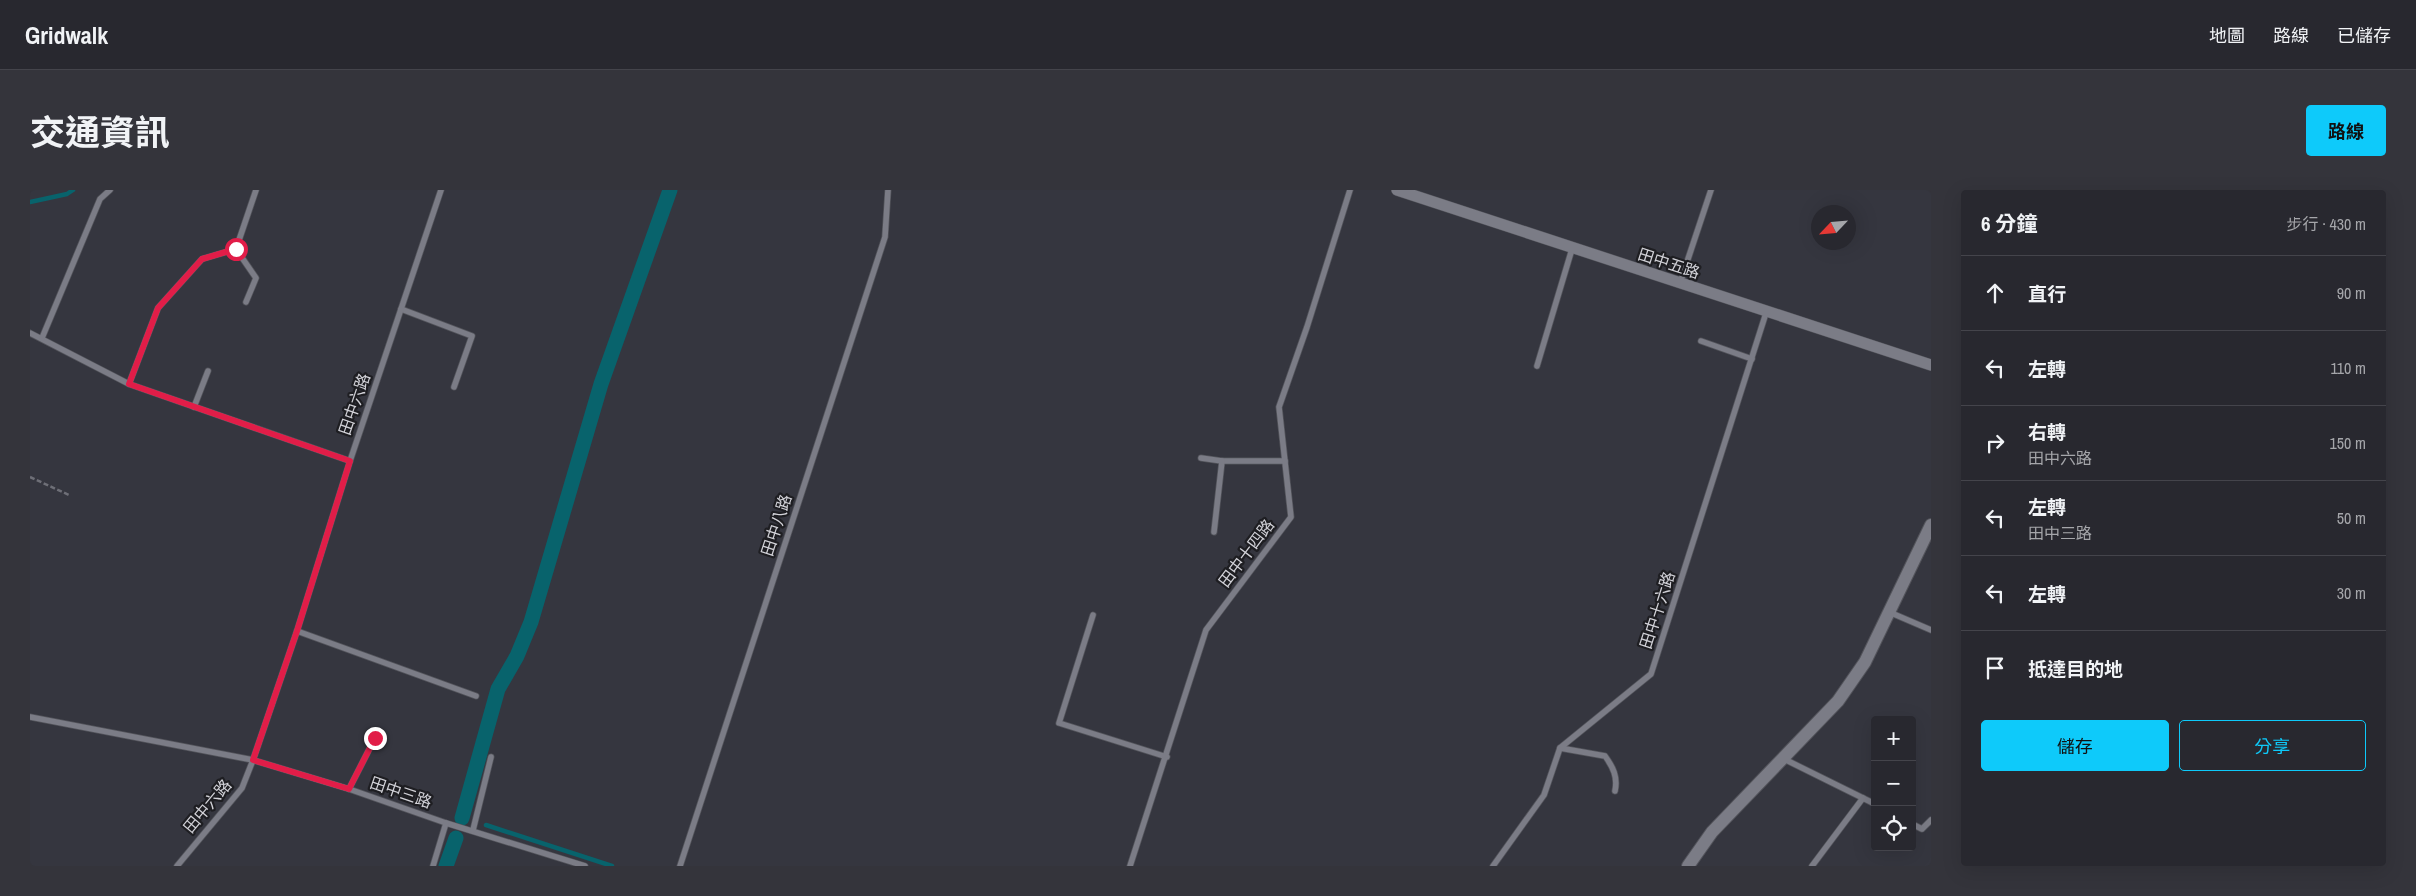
<!DOCTYPE html>
<html lang="zh-TW">
<meta charset="utf-8">
<style>
:root{--surface:#28282f;--page:#34343b;--text:#f1f3f6;--muted:#a5a6aa;--line:#44444b;--accent:#0ecafa}
body{margin:0;font-family:"Archivo Narrow","Noto Sans TC",sans-serif;background:var(--page);color:var(--text)}
.controls{position:absolute;right:15px;bottom:15px;display:grid;overflow:hidden;border-radius:5px;box-shadow:0 5px 20px #0002}
.controls button{width:45px;height:45px;display:grid;place-items:center;padding:0;border:0;border-bottom:1px solid var(--line);background:var(--surface);color:var(--text);font:25px sans-serif}
.compass{position:absolute;left:1781px;top:15px;width:45px;height:45px;border-radius:50%;background:var(--surface);box-shadow:0 5px 20px #0002;rotate:244deg}
.stop{position:absolute;width:15px;height:15px;margin:-11px;border:4px solid #e11d48;border-radius:50%;background:#fff}
.stop.end{background:#e11d48;border-color:#fff;box-shadow:0 1px 5px #0008}
.list{margin:0;padding:0;list-style:none}
h2{display:flex;justify-content:space-between;align-items:center;height:65px;margin:0;padding:0 20px;font-size:21px}
h2 small{font-size:16px;font-weight:400;color:var(--muted)}
.list li{display:grid;grid-template-columns:32px 1fr auto;gap:15px;align-items:center;box-sizing:border-box;height:75px;padding:0 20px;border-top:1px solid var(--line)}
.list b{display:block;font-size:19px;white-space:nowrap}
.list p{margin:0;font-size:16px;white-space:nowrap;color:var(--muted)}
.list em{font-size:16px;font-style:normal;color:var(--muted)}
.actions{display:flex;gap:10px;padding:15px 20px}
.actions a{flex:1;padding:11px 0;border:1px solid var(--accent);border-radius:5px;text-align:center;font-size:18px;color:var(--accent)}
.actions .main{background:var(--accent);color:#111}
.icon{flex:none;width:28px;height:28px;fill:none;stroke:currentColor;stroke-width:2;stroke-linecap:round;stroke-linejoin:round}
.map{position:relative;flex:none;width:1901px;height:676px;overflow:hidden;border-radius:5px}
header{display:flex;align-items:center;gap:30px;box-sizing:border-box;height:70px;padding:0 25px;background:var(--surface);border-bottom:1px solid var(--line)}
header strong{font-size:24px}
nav{display:flex;gap:28px;margin-inline-start:auto;font-size:18px}
.intro{display:flex;align-items:center;justify-content:space-between;box-sizing:border-box;height:120px;padding:0 30px}
h1{margin:0;font-size:35px}
.button{padding:12px 22px;border-radius:5px;background:var(--accent);color:#111;font-size:18px;font-weight:700}
main{display:flex;gap:30px;padding:0 30px}
aside{flex:1;background:var(--surface);border-radius:5px;box-shadow:0 5px 20px #0002}
.map>svg:first-child{display:block}
.lines{fill:none;stroke-linecap:round;stroke-linejoin:round}
.stream{stroke:#08636c;stroke-width:4.5}
.canal{stroke:#08636c;stroke-width:15}
.service-casing{stroke:#53545b;stroke-width:7}
.minor-casing{stroke:#53545b;stroke-width:12}
.tertiary-casing{stroke:#53545b;stroke-width:14}
.path{stroke:#6e6f77;stroke-width:2.5;stroke-dasharray:5 2.5;stroke-linecap:butt}
.service{stroke:#7b7c86;stroke-width:5.5}
.minor{stroke:#7b7c86;stroke-width:11}
.tertiary{stroke:#7b7c86;stroke-width:12}
.route{stroke:#e11d48;stroke-width:6}
.labels{text-anchor:middle;dominant-baseline:central;stroke-width:4.5;stroke-linejoin:round;paint-order:stroke}
.street-label{font-size:16px;fill:#d2d2d8;stroke:#1e1e22}
</style>
<header>
<strong>Gridwalk</strong>
<nav><a>地圖</a><a>路線</a><a>已儲存</a></nav>
</header>
<div class="intro"><h1>交通資訊</h1><a class="button">路線</a></div>
<main>
<div class="map">
<svg width="1901" height="676" viewBox="0 0 1901 676">
<rect width="100%" height="100%" fill="#35363f"/>
<g class="lines">
<!-- stream -->
<g class="stream">
<polyline points="0,12 37,4 43,0"/>
<polyline points="432,627 434,628"/>
<polyline points="456,635 582,676"/>
</g>
<!-- canal -->
<g class="canal">
<polyline points="432,628 468,499 487,466 501,432 571,194 640,0"/>
<polyline points="416,676 426,648"/>
</g>
<!-- service casing -->
<g class="service-casing">
<g id="service">
<polyline points="206,59 226,88 216,112"/>
<polyline points="1650,93 1681,0"/>
<polyline points="371,119 442,146 424,197"/>
<polyline points="0,143 99,194 320,271"/>
<polyline points="12,148 70,9 80,0"/>
<polyline points="1671,151 1722,169"/>
<polyline points="1507,176 1542,59"/>
<polyline points="99,194 128,118 172,69 206,59 226,0"/>
<polyline points="164,217 178,181"/>
<polyline points="1171,268 1192,271 1255,271"/>
<polyline points="1184,342 1192,271"/>
<polyline points="1859,422 1901,440"/>
<polyline points="1063,425 1029,533 1137,567"/>
<polyline points="267,441 446,506"/>
<polyline points="0,527 223,570 319,599 416,633 555,676"/>
<path d="M1530,558l45,8c8,11 13,21 10,35"/>
<polyline points="1752,568 1845,614"/>
<polyline points="319,599 345,548"/>
<polyline points="1882,634 1892,639 1901,630"/>
<polyline points="443,640 461,567"/>
<polyline points="147,676 212,598 223,570 267,441 320,271 411,0"/>
<polyline points="403,676 416,633"/>
<polyline points="650,676 855,47 858,0"/>
<polyline points="1100,676 1176,440 1261,327 1249,217 1277,137 1320,0"/>
<polyline points="1463,676 1514,605 1530,558 1621,484 1736,123"/>
<polyline points="1782,676 1833,608"/>
</g>
</g>
<!-- minor casing -->
<g class="minor-casing">
<polyline id="minor" points="1367,0 1901,175"/>
</g>
<!-- tertiary casing -->
<g class="tertiary-casing">
<polyline id="tertiary" points="1658,676 1682,642 1808,511 1835,472 1901,335"/>
</g>
<!-- path -->
<polyline class="path" points="0,287 39,305"/>
<!-- service -->
<use href="#service" class="service"/>
<!-- minor -->
<use href="#minor" class="minor"/>
<!-- tertiary -->
<use href="#tertiary" class="tertiary"/>
</g>
<g class="lines">
<!-- route -->
<polyline class="route" points="206,59 172,69 128,118 99,194 320,271 267,441 223,570 319,599 345,548"/>
</g>
<g class="labels">
<!-- street labels -->
<g class="street-label">
<text transform="translate(1639 73) rotate(18)">田中五路</text>
<text transform="translate(324 214) rotate(-71)">田中六路</text>
<text transform="translate(746 335) rotate(-72)">田中八路</text>
<text transform="translate(1216 363) rotate(-53)">田中十四路</text>
<text transform="translate(1627 420) rotate(-72)">田中十六路</text>
<text transform="translate(371 602) rotate(19)">田中三路</text>
<text transform="translate(177 616) rotate(-50)">田中六路</text>
</g>
</g>
</svg>
<div class="controls">
<button>+</button>
<button>−</button>
<button><svg class="icon" aria-label="locate" viewBox="0 0 24 24"><circle cx="12" cy="12" r="6"/><path d="M12 2v4M12 18v4M2 12h4M18 12h4"/></svg></button>
</div>
<svg class="compass" viewBox="-18 -18 36 36"><path d="M0-13l5 13h-10z" fill="#e53935"/><path d="M0 13l5-13h-10z" fill="#a5a6aa"/></svg>
<div class="stop" style="left:206px;top:59px"></div>
<div class="stop end" style="left:345px;top:548px"></div>
</div>
<aside>
<h2>6 分鐘<small>步行 · 430 m</small></h2>
<ul class="list">
<li><svg class="icon" aria-label="ahead" viewBox="0 0 24 24"><path d="M12 20V5M6 11l6-6 6 6"/></svg><div><b>直行</b></div><em>90 m</em></li>
<li><svg class="icon" aria-label="left" viewBox="0 0 24 24"><path d="M17 20v-9H6M10 6l-5 5 5 5"/></svg><div><b>左轉</b></div><em>110 m</em></li>
<li><svg class="icon" aria-label="right" viewBox="0 0 24 24"><path d="M7 20v-9h11M14 6l5 5-5 5"/></svg><div><b>右轉</b><p>田中六路</p></div><em>150 m</em></li>
<li><svg class="icon" aria-label="left" viewBox="0 0 24 24"><path d="M17 20v-9H6M10 6l-5 5 5 5"/></svg><div><b>左轉</b><p>田中三路</p></div><em>50 m</em></li>
<li><svg class="icon" aria-label="left" viewBox="0 0 24 24"><path d="M17 20v-9H6M10 6l-5 5 5 5"/></svg><div><b>左轉</b></div><em>30 m</em></li>
<li><svg class="icon" aria-label="arrive" viewBox="0 0 24 24"><path d="M6 21V4h12l-3 4 3 4H6"/></svg><div><b>抵達目的地</b></div></li>
</ul>
<div class="actions"><a class="main">儲存</a><a>分享</a></div>
</aside>
</main>
